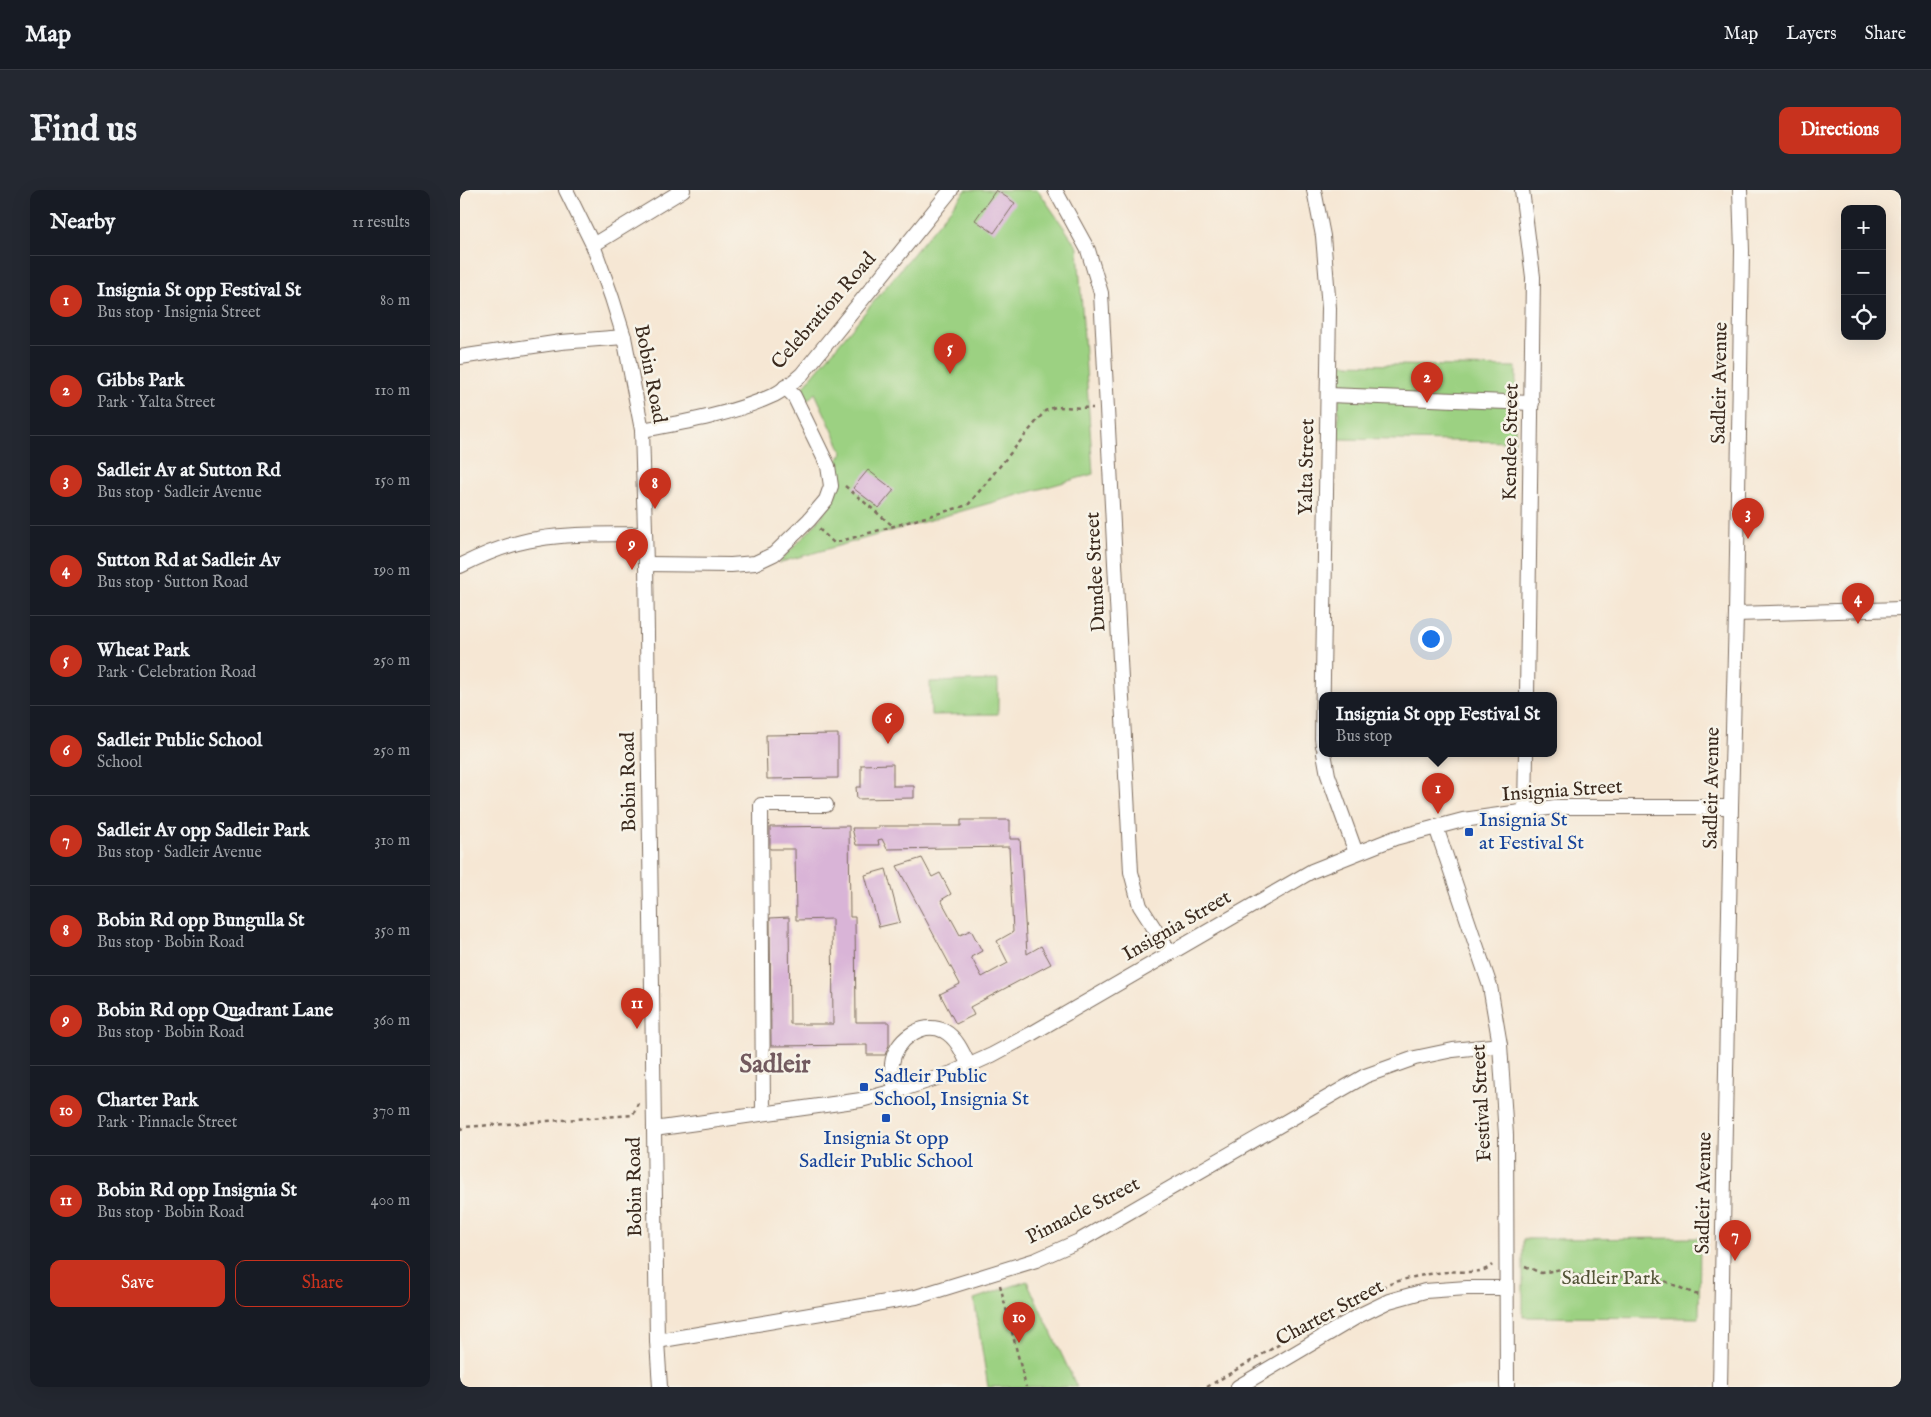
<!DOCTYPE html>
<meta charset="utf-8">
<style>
:root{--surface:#171b24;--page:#242831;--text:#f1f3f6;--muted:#9ea1a6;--line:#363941;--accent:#c8321e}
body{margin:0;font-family:"IM FELL English",serif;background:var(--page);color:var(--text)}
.controls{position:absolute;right:15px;top:15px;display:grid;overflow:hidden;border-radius:10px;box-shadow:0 5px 20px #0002}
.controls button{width:45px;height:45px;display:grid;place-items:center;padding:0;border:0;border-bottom:1px solid var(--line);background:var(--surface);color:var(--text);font:25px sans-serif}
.you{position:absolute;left:970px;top:448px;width:18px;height:18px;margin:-12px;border:4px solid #fff;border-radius:50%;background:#1a73e8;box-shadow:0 0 0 8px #1a73e833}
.badge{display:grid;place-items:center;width:32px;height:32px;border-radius:50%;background:var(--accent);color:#fff;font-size:16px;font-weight:700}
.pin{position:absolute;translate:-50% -41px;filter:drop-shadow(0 1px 2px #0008)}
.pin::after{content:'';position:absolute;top:26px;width:18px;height:15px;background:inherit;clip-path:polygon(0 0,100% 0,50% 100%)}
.popup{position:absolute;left:859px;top:502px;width:238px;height:65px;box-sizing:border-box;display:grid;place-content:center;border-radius:10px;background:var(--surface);filter:drop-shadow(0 1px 4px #0005);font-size:16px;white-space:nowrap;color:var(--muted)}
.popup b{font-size:19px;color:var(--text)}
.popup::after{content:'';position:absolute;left:50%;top:100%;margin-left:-10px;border:10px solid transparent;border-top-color:var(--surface)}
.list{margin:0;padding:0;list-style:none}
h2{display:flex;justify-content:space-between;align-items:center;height:65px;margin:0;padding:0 20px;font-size:21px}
h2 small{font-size:16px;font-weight:400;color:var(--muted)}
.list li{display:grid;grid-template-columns:32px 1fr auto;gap:15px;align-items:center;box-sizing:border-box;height:90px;padding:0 20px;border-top:1px solid var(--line)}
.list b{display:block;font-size:19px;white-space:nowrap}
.list p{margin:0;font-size:16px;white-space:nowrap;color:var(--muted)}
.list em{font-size:16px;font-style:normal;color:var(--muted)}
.actions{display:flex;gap:10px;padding:15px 20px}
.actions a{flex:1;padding:11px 0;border:1px solid var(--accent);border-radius:10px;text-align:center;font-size:18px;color:var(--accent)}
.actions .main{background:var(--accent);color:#fff}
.icon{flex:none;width:28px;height:28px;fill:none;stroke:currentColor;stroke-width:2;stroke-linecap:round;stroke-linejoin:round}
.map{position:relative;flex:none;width:1441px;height:1197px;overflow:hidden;border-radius:10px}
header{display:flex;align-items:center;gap:30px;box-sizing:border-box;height:70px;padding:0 25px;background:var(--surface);border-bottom:1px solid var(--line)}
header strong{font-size:24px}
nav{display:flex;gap:28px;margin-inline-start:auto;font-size:18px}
.intro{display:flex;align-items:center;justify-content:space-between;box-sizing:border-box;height:120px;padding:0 30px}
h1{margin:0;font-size:35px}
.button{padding:12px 22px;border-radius:10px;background:var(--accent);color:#fff;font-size:18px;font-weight:700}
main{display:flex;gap:30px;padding:0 30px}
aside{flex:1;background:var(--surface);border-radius:10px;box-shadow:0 5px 20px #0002}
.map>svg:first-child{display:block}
.green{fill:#9cd182;stroke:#6c7e50}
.building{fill:#d9b4d7}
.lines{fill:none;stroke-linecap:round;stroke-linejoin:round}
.minor-casing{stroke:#7c6c5e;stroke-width:16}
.path{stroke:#7c6c5e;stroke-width:2.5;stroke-dasharray:4 4;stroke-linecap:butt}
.minor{stroke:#fff;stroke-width:14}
.transit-dot{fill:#1a4fb4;stroke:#f7f3e8;stroke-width:2}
.labels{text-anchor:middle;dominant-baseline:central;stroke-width:5;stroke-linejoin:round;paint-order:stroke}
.street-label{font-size:20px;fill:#3b2a1e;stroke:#f7f3e8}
.transit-label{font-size:20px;fill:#164399;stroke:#f7f3e8;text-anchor:start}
.park-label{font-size:20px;fill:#535437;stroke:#f7f3e8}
.district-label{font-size:25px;font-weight:bold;fill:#725a5f;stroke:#f7f3e8}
</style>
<header>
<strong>Map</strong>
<nav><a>Map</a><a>Layers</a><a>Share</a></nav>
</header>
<div class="intro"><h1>Find us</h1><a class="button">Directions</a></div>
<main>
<aside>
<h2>Nearby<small>11 results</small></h2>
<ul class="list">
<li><span class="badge">1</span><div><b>Insignia St opp Festival St</b><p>Bus stop · Insignia Street</p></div><em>80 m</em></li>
<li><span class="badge">2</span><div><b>Gibbs Park</b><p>Park · Yalta Street</p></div><em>110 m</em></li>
<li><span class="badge">3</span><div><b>Sadleir Av at Sutton Rd</b><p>Bus stop · Sadleir Avenue</p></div><em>150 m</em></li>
<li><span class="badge">4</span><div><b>Sutton Rd at Sadleir Av</b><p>Bus stop · Sutton Road</p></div><em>190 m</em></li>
<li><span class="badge">5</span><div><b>Wheat Park</b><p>Park · Celebration Road</p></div><em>250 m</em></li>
<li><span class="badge">6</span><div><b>Sadleir Public School</b><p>School</p></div><em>250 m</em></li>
<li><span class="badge">7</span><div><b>Sadleir Av opp Sadleir Park</b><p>Bus stop · Sadleir Avenue</p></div><em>310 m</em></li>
<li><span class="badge">8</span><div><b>Bobin Rd opp Bungulla St</b><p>Bus stop · Bobin Road</p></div><em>350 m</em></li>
<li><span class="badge">9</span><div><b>Bobin Rd opp Quadrant Lane</b><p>Bus stop · Bobin Road</p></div><em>360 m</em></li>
<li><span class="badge">10</span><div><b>Charter Park</b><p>Park · Pinnacle Street</p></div><em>370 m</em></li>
<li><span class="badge">11</span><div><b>Bobin Rd opp Insignia St</b><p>Bus stop · Bobin Road</p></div><em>400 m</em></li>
</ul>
<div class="actions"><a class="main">Save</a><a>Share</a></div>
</aside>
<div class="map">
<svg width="1441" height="1197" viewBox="0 0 1441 1197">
<rect width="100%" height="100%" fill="#f7f3e8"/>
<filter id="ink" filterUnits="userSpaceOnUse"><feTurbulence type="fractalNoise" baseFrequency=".02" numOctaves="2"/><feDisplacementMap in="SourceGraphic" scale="10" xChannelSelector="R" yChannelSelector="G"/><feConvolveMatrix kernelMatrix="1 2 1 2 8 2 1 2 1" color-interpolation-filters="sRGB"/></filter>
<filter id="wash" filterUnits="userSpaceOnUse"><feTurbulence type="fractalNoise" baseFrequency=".0096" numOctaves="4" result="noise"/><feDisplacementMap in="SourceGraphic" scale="20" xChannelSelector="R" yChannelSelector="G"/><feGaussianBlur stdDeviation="1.12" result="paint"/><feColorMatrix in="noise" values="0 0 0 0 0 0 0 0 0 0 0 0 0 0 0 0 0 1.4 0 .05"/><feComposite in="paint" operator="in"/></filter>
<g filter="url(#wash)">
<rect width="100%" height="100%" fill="#f6e7d4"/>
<!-- green -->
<g class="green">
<path d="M506,0h72l40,58 15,226 -315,89c16,-17 56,-53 59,-75 2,-8 -1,-15 -3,-23l9,-12 -28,-60 -10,10 -3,-12 3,-6z"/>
<polygon points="879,174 1056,177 1055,252 878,249"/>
<polygon points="538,490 538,524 471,525 470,492"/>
<polygon points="1240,1048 1239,1128 1063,1127 1063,1049"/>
<polygon points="567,1091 617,1197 528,1197 514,1109"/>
</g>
<g id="blocks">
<!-- building -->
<g class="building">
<polygon points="536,0 555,13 534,43 515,30"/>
<polygon points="408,280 434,300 419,318 393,298"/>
<polygon points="378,544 378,588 307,589 306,545"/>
<polygon points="433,574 433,596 454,596 454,608 397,609 396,597 401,597 401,575"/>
<polygon points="501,630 550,630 550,649 560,649 567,764 581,756 591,774 510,817 514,825 496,834 480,804 500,794 437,676 462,668 472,687 480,683 491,704 481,710 500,745 511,740 522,761 511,767 522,787 548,773 537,751 553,742 549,657 427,659 422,649 418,650 419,655 396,655 392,638 418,638 418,636 501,636"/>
<polygon points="389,636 390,727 395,727 396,832 429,832 429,855 425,865 407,865 407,855 311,856 310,728 329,727 330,834 373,834 372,729 336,730 335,659 310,659 310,637"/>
<polygon points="426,679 440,732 419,737 405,685"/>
</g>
</g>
</g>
<g filter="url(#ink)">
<use href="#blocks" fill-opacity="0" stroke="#7c6c5e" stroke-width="1"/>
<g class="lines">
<!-- minor casing -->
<g class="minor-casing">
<g id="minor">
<polyline points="106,0 133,55 152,108 164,147 182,240 186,374 197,1151 200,1197"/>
<polyline points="595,0 628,60 641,103 671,682 680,716 710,763"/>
<polyline points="854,0 863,46 869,118 862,548 863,556"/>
<polyline points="1062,0 1073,87 1067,505"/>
<polyline points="133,55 223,0"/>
<polyline points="0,167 101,152 164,147"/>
<polyline points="869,205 1072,213"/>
<path d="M182,240c45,-8 91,-16 132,-35 10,-5 20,-14 28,-21l149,-184"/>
<polyline points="186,374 271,375 295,373 314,364 349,330 366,310 371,296 368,276 334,206 325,197"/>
<path d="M0,376c24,-12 49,-23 77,-27 36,-6 72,-4 108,-5"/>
<polyline points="1276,424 1441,419"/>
<polyline points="864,563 868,585 896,663"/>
<polyline points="1065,620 1066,563"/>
<polyline points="976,637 1030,796 1040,855 1046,945 1047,1197"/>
<path d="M435,901c-1,-8 -3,-19 -3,-27 2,-23 30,-44 52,-33 13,7 19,22 25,35"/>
<polyline points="303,923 301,615 366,615"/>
<polyline points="194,939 401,910 446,898 492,883 532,865 571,844 852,681 935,648 1003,630 1095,617 1271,617"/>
<polyline points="197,1151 456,1107 576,1070 619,1051 905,886 955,868 993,860 1040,855"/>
<polyline points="778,1197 898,1126 929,1111 965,1101 1007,1098 1045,1098"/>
<polyline points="1260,1197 1271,617 1276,424 1282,61 1280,0"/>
</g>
</g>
<!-- path -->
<g class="path">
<polyline points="385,296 433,336"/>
<polyline points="359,339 374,353 508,315 585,221 595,217 633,218"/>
<polyline points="0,940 4,937 173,925 178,913"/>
<polyline points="1065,1076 1081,1083 1101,1079 1124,1087 1195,1087 1235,1104 1242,1105"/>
<polyline points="540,1095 566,1197"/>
<path d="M893,1111c31,-17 58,-26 94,-29 14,-2 34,4 45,-7"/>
<polyline points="747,1197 820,1154"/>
</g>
<!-- minor -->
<use href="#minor" class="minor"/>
</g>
</g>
<!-- markers -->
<g class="transit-dot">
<rect x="1004" y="637" width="10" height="10" rx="2.5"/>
<rect x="399" y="892" width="10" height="10" rx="2.5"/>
<rect x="421" y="923" width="10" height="10" rx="2.5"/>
</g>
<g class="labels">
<!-- street labels -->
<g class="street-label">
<text transform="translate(364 121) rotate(-49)">Celebration Road</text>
<text transform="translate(190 184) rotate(79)">Bobin Road</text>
<text transform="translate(1260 193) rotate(-89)">Sadleir Avenue</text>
<text transform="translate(1051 252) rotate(-89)">Kendee Street</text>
<text transform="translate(847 277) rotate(-89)">Yalta Street</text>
<text transform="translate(636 382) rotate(-93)">Dundee Street</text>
<text transform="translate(169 592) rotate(-91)">Bobin Road</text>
<text transform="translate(1252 598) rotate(-89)">Sadleir Avenue</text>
<text transform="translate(1102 601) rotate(-4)">Insignia Street</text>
<text transform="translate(717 736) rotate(-30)">Insignia Street</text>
<text transform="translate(1022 913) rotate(-93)">Festival Street</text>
<text transform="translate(175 997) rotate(-91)">Bobin Road</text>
<text transform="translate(1244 1003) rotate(-89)">Sadleir Avenue</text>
<text transform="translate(623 1021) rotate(-27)">Pinnacle Street</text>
<text transform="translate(870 1123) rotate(-28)">Charter Street</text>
</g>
<!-- transit labels -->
<g class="transit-label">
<text x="1019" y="630">Insignia St<tspan x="1019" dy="23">at Festival St</tspan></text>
<text x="414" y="886">Sadleir Public<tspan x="414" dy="23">School, Insignia St</tspan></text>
<text x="426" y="948" text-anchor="middle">Insignia St opp<tspan x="426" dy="23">Sadleir Public School</tspan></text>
</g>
<!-- park labels -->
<g class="park-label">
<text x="1151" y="1088">Sadleir Park</text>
</g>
<!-- district labels -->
<g class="district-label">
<text x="315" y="875">Sadleir</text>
</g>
</g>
</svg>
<div class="controls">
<button>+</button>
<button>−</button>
<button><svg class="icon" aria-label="locate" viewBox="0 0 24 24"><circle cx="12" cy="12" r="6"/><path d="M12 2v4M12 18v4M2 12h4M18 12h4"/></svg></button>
</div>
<div class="you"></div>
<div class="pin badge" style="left:978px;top:624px">1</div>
<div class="popup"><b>Insignia St opp Festival St</b>Bus stop</div>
<div class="pin badge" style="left:967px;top:213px">2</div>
<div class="pin badge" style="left:1288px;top:349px">3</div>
<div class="pin badge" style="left:1398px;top:434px">4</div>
<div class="pin badge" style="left:490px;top:184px">5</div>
<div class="pin badge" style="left:428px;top:554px">6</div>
<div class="pin badge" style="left:1275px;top:1071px">7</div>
<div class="pin badge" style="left:195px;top:319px">8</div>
<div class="pin badge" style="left:172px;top:380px">9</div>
<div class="pin badge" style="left:559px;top:1153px">10</div>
<div class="pin badge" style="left:177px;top:839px">11</div>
</div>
</main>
